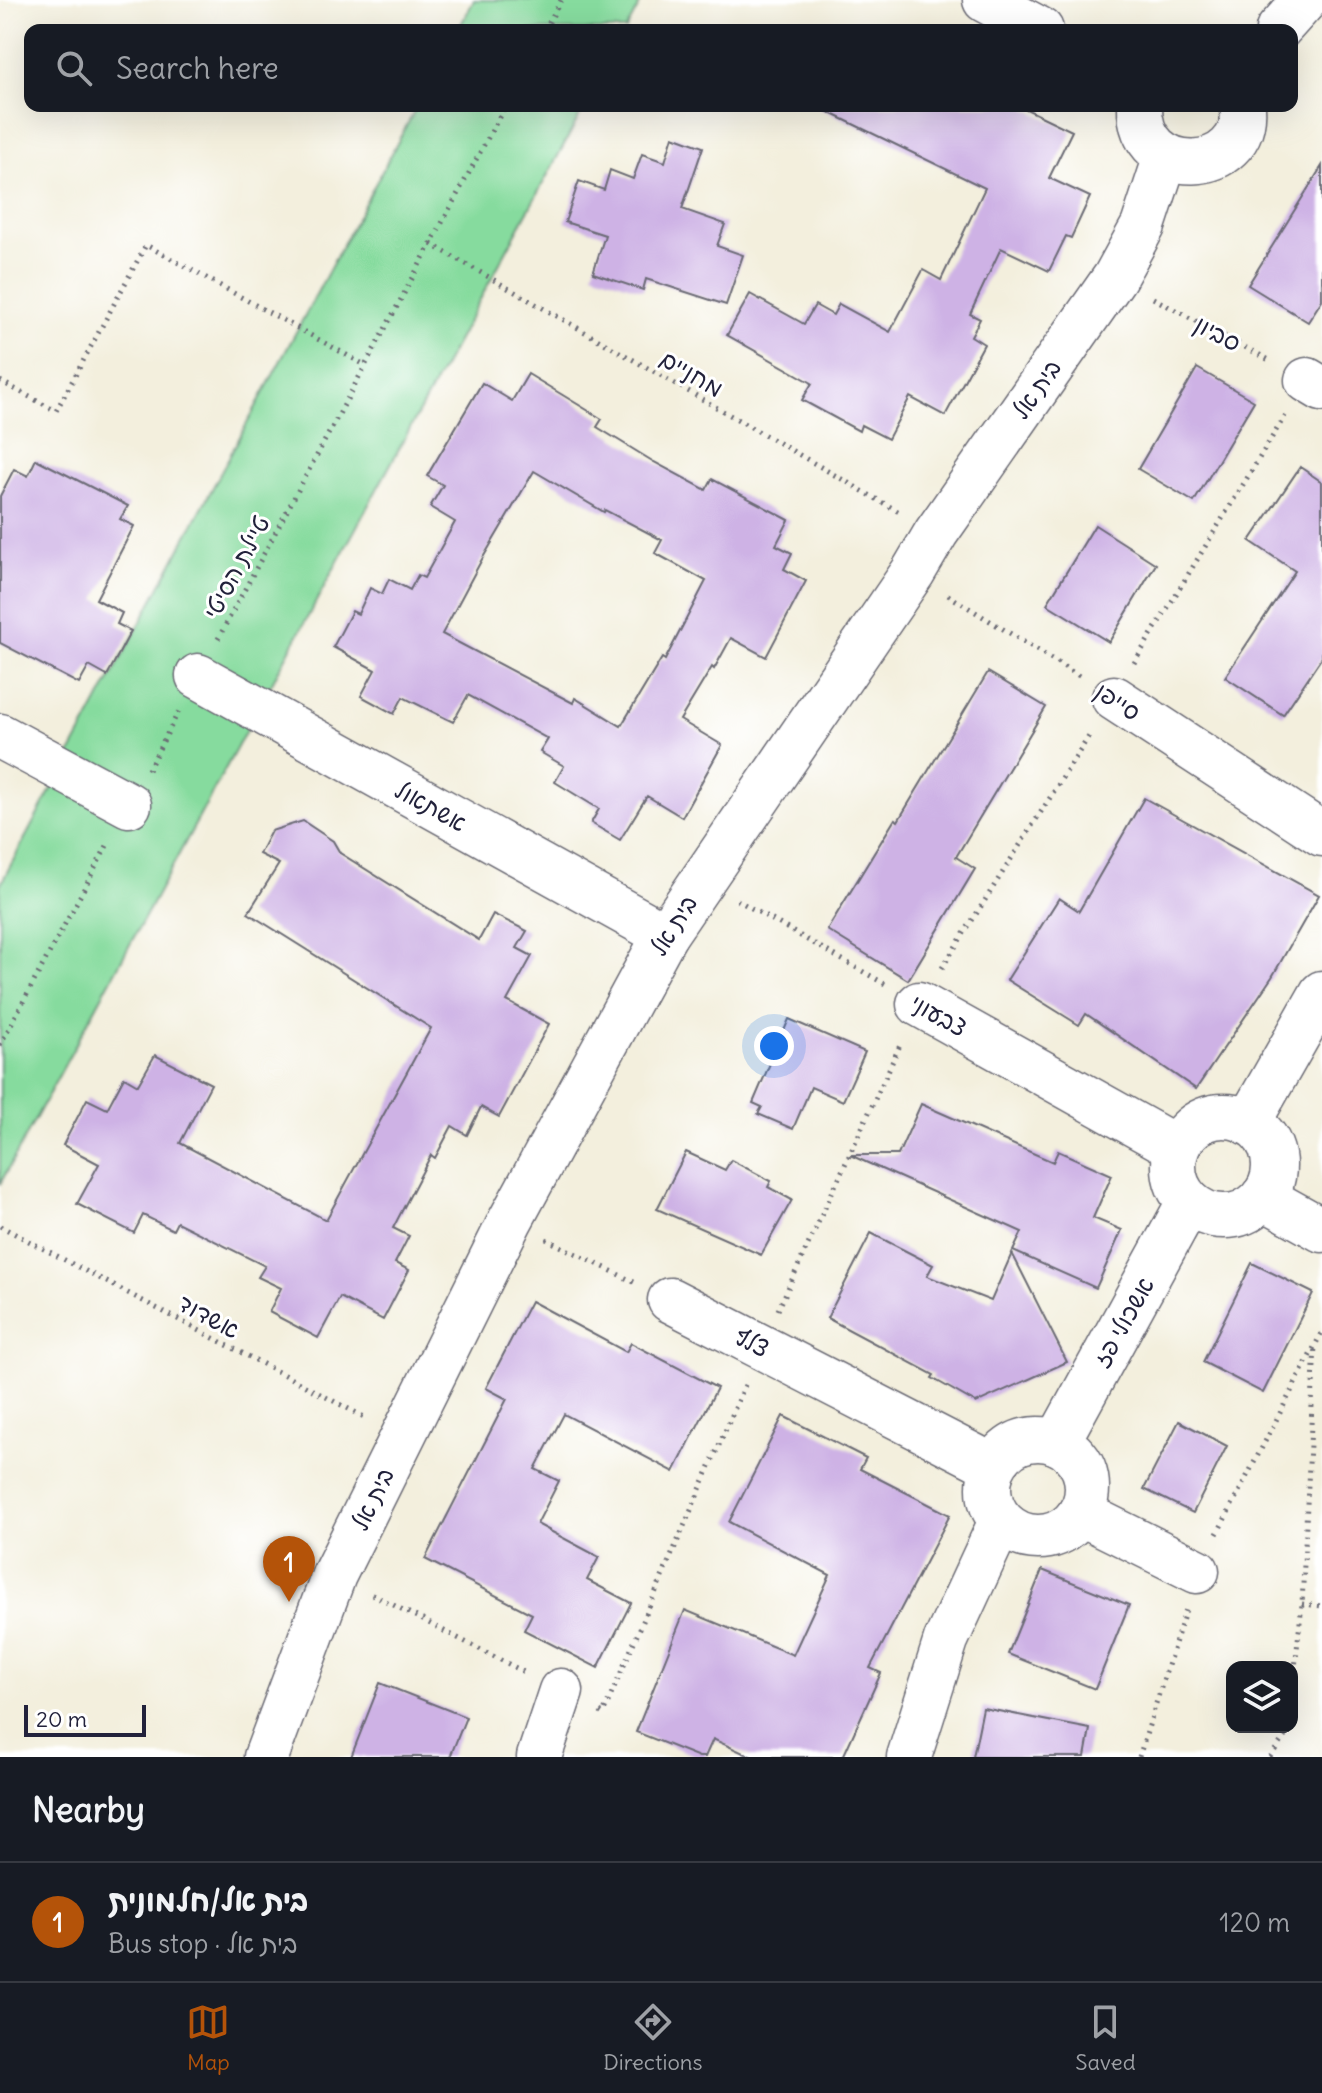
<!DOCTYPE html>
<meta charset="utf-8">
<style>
:root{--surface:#171b24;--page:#20242c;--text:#f1f3f6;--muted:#9ea1a6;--line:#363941;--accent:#b45309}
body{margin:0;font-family:Delius,"Playpen Sans Hebrew",sans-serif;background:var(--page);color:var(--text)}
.controls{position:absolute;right:24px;bottom:24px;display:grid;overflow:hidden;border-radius:16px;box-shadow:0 8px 32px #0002}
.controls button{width:72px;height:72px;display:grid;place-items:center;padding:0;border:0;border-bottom:2px solid var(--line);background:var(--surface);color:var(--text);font:40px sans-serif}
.scale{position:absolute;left:24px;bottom:20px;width:122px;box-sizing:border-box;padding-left:8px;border:4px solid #22223b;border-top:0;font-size:22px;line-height:28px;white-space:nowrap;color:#22223b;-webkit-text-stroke:6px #fff;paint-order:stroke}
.you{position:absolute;left:774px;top:1046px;width:28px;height:28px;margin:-20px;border:6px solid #fff;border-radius:50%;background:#1a73e8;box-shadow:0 0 0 12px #1a73e833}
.badge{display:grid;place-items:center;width:52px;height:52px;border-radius:50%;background:var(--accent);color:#fff;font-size:26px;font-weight:700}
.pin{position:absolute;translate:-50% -66px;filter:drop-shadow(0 2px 4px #0008)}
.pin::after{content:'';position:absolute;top:42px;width:28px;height:24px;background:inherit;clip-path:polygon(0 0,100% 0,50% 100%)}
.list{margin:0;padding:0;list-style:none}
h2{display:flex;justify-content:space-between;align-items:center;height:104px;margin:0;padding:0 32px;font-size:34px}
h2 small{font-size:26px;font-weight:400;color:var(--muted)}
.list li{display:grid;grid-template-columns:52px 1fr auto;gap:24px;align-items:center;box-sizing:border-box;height:120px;padding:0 32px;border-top:2px solid var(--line)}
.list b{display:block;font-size:30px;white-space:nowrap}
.list p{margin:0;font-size:26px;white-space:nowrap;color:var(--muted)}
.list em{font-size:26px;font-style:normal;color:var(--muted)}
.icon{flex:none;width:44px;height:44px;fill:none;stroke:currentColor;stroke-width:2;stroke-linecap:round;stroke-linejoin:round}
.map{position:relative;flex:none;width:1322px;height:1757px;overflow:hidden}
.search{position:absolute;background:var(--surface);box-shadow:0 8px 32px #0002;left:24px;right:24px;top:24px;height:88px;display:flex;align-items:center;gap:20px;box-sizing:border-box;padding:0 28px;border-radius:16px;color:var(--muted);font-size:30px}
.sheet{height:224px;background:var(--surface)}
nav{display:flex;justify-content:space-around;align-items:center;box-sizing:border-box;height:112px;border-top:2px solid var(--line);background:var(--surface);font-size:22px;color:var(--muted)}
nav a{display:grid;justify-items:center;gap:4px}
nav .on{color:var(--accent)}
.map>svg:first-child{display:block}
.green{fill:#86db9e;stroke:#547e6c;stroke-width:2}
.building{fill:#ceb2e5;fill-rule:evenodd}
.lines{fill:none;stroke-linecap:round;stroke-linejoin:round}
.street-casing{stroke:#6b6a74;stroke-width:47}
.path{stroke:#6b6a74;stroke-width:5;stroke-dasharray:2 6;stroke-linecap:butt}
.street{stroke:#fff;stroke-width:44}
.labels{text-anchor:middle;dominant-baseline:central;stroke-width:6;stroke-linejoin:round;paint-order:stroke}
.street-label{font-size:24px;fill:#22223b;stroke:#fff}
</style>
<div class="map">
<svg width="1322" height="1757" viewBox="0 0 1322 1757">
<rect width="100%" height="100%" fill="#fff"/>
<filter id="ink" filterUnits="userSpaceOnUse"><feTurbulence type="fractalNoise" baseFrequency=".0125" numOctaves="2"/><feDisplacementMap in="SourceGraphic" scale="16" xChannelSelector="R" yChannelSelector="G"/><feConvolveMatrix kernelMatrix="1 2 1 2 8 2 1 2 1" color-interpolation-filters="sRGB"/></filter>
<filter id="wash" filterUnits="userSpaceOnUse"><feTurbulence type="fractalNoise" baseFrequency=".006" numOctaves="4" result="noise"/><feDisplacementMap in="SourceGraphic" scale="32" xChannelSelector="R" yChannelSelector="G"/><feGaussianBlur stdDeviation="1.8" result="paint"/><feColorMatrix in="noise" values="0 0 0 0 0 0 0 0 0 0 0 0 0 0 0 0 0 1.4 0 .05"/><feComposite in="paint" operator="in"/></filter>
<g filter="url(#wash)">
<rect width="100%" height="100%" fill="#f3efdd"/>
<!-- green -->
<g class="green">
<polygon points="474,0 642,0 626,30 458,30"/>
<polygon points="417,106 585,106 0,1184 0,885"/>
</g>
<g id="blocks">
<!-- building -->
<g class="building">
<polygon points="816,106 1020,106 1072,131 1049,178 1090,197 1071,238 1066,236 1049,271 1001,248 970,314 980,319 971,336 984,344 945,416 910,397 888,439 861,425 859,431 802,400 812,383 727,335 750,294 804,324 815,305 833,315 839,304 890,332 923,270 941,280 985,188"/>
<polygon points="673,136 703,147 682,209 725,224 717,246 743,255 726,305 646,279 643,290 593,273 605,235 565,222 579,181 604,190 610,170 633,179 642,154 665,162"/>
<polygon points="1322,166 1322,300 1308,322 1248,285"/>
<polygon points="1197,368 1254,401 1194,502 1138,469"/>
<path d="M528,374l74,45 -5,8 57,35 52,28 6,-11 77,41 -13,25 16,8 -8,16 22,12 -40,76 -35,-19 -17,31 -2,-2 -32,53 42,25 -40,72 -35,-21 -27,44 -29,-17 8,-14 -44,-27 9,-16 -24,-14 8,-13 -80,-44 -15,27 -50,-25 -9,17 -33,-18 14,-26 -42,-23 19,-36 6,3 12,-26 12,6 7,-15 21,11 8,-15 6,3 31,-56 -25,-15 13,-22 -16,-9 55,-93 30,18zM534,471l70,41 1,-2 57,30 -7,13 51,28 -41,79 -3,-2 -41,68 -46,-28 -2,5 -131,-69 39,-73z"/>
<polygon points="36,459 128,506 120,519 134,526 96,599 122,613 117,624 131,631 107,676 89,666 79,684 0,643 0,496 14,469 28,476"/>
<polygon points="1300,467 1322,482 1322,657 1283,715 1225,677 1295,571 1250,541"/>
<polygon points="1095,525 1156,564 1109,642 1047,604"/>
<polygon points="988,672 1046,707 956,857 975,869 908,980 827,930 895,819 898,821"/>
<polygon points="1144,798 1319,895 1272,977 1196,1089 1086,1014 1079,1025 1007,980 1059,898 1079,911"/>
<polygon points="303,821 333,841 340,853 479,940 493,914 527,931 517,948 532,956 507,1001 549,1024 499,1117 481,1107 467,1135 452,1126 435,1158 431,1155 393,1228 409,1236 395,1263 409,1270 383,1320 340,1297 318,1338 269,1312 281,1288 258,1277 265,1266 177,1222 173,1230 143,1215 134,1233 77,1204 99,1164 63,1145 87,1099 107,1109 124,1077 138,1085 155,1055 211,1084 180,1143 326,1220 431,1028 248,913 279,864 259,854 271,831"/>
<polygon points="789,1019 865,1052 843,1101 811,1087 793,1129 758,1114 762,1107 753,1103"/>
<polygon points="921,1104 1053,1162 1058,1151 1112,1175 1093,1218 1122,1230 1096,1288 1013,1251 1022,1232 850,1155 898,1155"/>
<polygon points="686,1152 725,1170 731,1160 771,1181 768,1187 792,1200 761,1255 657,1209"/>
<polygon points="871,1233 933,1265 927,1276 991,1301 1012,1253 1067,1362 976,1403 932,1378 934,1375 827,1318"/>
<polygon points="1252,1263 1313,1293 1263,1393 1203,1362"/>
<polygon points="531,1301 626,1352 631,1343 717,1388 674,1472 564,1414 535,1469 559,1481 537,1524 599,1557 587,1580 631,1603 598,1668 524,1630 532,1614 425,1559 507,1399 486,1388"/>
<polygon points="783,1416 866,1458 860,1469 950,1515 870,1668 881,1673 843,1757 752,1757 713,1739 705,1757 699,1757 636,1732 685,1610 793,1655 830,1575 729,1522"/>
<polygon points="1179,1421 1227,1446 1193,1513 1144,1489"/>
<polygon points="1042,1570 1129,1605 1095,1689 1008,1654"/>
<polygon points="380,1683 466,1717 450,1757 351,1757"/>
<polygon points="983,1708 1090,1729 1085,1757 973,1757"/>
</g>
</g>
</g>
<g filter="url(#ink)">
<use href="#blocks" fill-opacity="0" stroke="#6b6a74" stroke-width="2"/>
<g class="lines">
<!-- street casing -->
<g class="street-casing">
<g id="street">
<polyline points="985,0 1041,30"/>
<polyline points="1278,30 1305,0"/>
<path d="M1140,106c-2,76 109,72 103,0"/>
<polyline points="1307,380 1322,389"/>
<polyline points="198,676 665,935"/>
<polyline points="1114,698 1322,834"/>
<polyline points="0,736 129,805"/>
<polyline points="919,1004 1177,1148"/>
<circle cx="1224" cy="1166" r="50"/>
<polyline points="1248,1123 1322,993"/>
<polyline points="1263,1197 1322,1230"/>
<polyline points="670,1300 993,1466"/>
<circle cx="1038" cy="1488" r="49"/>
<polyline points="1057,1443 1189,1202"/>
<polyline points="1080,1513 1197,1571"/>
<polyline points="266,1757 334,1575 510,1221 665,935 913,572 936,533 1115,277 1143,226 1166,156"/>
<polyline points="539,1757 561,1691"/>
<polyline points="909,1757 946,1640 1001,1521"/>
</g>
</g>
<!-- path -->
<g class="path">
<polyline points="545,30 561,0"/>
<polyline points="431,244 901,513"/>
<polyline points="1153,298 1271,361"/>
<polyline points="0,381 56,411 146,245 365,365"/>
<polyline points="948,595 1079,676"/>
<polyline points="218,639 505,106"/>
<polyline points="1134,663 1285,416"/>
<polyline points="148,770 179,711"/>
<polyline points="737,900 885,984"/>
<polyline points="942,968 1091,733"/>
<polyline points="0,1045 109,842"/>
<polyline points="0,1226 366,1418"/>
<polyline points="546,1239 634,1282"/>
<polyline points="778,1310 901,1043"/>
<polyline points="1217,1534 1322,1332"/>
<polyline points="372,1594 524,1672"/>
<polyline points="1302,1604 1322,1606"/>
<polyline points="1292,1695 1302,1604 1315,1345"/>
<polyline points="600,1712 603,1714 745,1385"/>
<polyline points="1139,1757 1186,1609"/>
<polyline points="1270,1757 1288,1732 1288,1727"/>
</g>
<!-- street -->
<use href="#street" class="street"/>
</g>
</g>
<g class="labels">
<!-- street labels -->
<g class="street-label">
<text transform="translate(1218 333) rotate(28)">סביון</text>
<text transform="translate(692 373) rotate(30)">מחניים</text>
<text transform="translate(1036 389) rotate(-55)">בית אל</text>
<text transform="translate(236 567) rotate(-62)">טיילת הסיטי</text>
<text transform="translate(1118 701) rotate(33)">סייפן</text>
<text transform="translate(431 806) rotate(29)">אשתאול</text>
<text transform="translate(673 925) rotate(-58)">בית אל</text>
<text transform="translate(939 1015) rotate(29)">צבעוני</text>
<text transform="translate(209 1316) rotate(28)">אשדוד</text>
<text transform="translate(1123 1322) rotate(-61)">אשכולי פז</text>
<text transform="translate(752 1342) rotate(27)">צלף</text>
<text transform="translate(372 1499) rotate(-64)">בית אל</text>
</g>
</g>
</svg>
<div class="controls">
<button><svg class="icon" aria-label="layers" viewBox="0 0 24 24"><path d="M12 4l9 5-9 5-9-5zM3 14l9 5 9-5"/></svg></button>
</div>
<div class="scale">20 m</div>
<div class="you"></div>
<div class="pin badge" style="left:289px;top:1602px">1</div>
<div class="search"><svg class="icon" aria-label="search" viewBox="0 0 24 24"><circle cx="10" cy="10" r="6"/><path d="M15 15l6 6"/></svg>Search here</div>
</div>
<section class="sheet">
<h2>Nearby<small></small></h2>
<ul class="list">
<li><span class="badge">1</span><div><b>בית אל/חלמונית</b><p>Bus stop · בית אל</p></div><em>120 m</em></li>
</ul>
</section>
<nav>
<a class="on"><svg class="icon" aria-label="map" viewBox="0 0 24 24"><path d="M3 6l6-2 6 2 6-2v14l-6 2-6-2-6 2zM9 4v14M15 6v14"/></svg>Map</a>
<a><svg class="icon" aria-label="directions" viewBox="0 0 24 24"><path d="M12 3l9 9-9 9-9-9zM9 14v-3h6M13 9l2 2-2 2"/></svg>Directions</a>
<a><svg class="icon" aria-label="saved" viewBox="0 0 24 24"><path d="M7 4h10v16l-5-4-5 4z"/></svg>Saved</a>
</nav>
